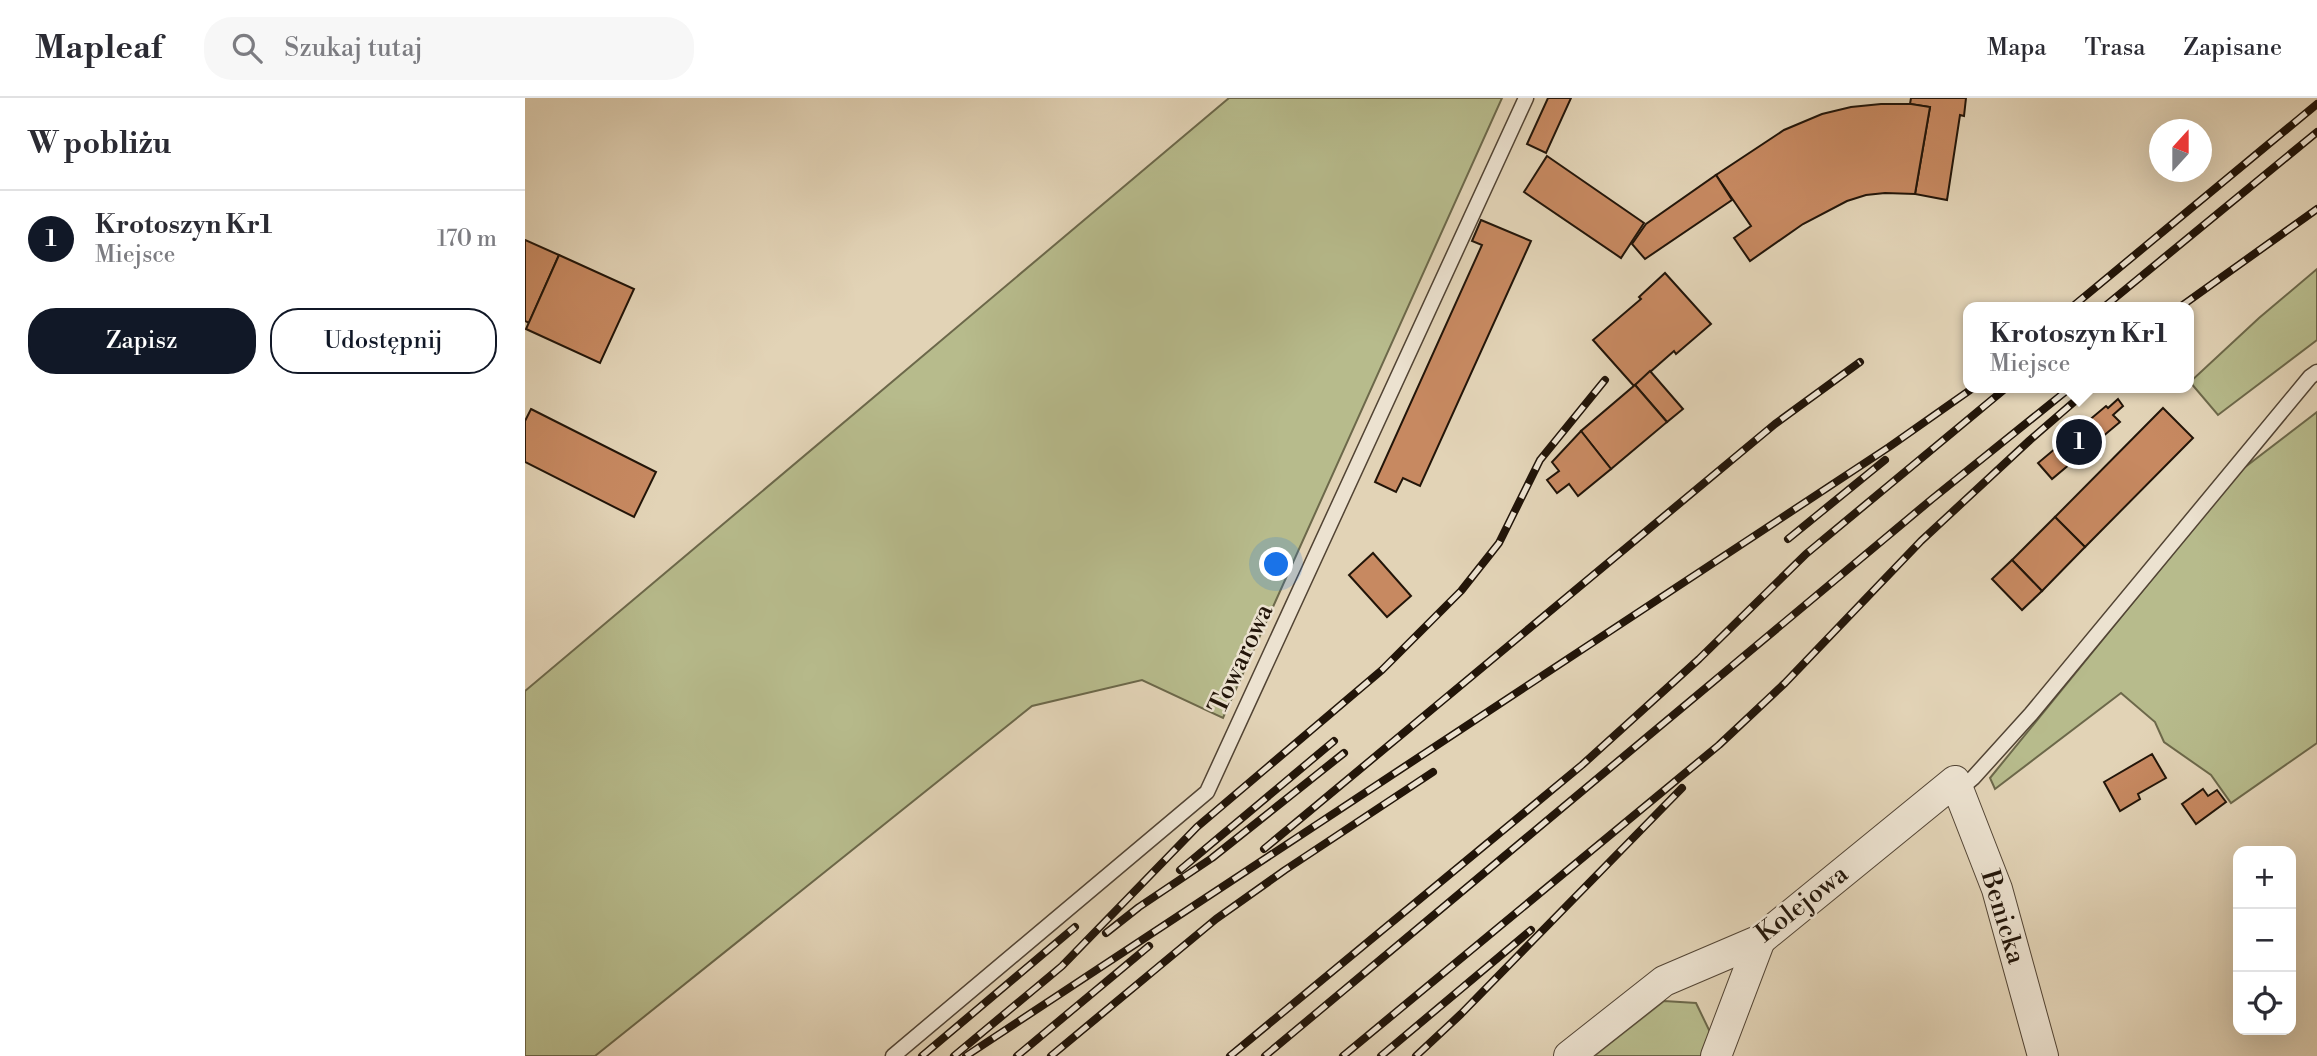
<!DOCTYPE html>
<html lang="pl">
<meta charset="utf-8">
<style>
:root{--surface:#fff;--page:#f7f7f7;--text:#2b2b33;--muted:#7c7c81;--line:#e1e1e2;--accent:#111827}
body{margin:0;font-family:"Libre Bodoni",serif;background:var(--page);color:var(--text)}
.controls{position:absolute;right:21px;bottom:21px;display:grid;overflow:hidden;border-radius:14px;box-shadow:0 7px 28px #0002}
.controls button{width:63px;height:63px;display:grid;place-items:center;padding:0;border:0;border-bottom:2px solid var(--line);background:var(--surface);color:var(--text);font:35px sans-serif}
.compass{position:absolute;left:1624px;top:21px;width:63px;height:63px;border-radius:50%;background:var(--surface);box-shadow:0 7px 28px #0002;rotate:21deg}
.you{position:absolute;left:752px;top:467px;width:24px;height:24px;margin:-18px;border:5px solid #fff;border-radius:50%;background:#1a73e8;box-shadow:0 0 0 10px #1a73e833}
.badge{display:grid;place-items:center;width:46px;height:46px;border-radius:50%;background:var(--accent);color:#fff;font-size:23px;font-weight:700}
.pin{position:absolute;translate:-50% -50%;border:4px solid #fff;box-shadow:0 2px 7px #0006}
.popup{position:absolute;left:1438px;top:204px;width:231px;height:91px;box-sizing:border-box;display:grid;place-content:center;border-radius:14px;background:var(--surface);filter:drop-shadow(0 2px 5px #0005);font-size:23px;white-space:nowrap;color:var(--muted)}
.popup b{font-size:26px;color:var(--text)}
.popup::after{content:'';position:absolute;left:50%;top:100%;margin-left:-14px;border:14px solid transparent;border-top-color:var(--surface)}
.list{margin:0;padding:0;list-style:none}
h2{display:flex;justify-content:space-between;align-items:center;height:91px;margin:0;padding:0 28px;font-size:30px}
h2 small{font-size:23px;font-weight:400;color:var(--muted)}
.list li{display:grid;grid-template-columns:46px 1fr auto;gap:21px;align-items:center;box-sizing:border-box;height:98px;padding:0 28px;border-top:2px solid var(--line)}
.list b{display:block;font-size:26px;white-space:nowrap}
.list p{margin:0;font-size:23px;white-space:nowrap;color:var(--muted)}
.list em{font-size:23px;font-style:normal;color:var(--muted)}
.actions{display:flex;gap:14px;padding:21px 28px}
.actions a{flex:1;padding:16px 0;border:2px solid var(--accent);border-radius:28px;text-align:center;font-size:24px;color:var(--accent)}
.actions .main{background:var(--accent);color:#fff}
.icon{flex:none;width:38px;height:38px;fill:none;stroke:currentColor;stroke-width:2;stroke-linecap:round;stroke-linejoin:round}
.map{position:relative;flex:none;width:1792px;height:958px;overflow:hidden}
header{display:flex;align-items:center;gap:42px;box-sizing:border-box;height:98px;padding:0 35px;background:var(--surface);border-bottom:2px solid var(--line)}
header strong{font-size:33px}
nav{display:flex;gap:38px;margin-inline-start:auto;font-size:24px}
.search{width:490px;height:63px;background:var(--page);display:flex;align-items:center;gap:18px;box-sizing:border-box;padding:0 24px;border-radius:28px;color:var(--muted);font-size:26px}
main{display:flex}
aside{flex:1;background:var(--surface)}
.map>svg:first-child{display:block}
.green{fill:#b7bb8c;stroke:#6c684a;stroke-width:2}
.building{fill:#c78961;stroke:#221509;stroke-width:2}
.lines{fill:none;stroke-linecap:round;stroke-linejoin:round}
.lane-casing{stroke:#524434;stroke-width:17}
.street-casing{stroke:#524434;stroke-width:32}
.lane{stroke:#ece2d0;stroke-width:14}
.street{stroke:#ece2d0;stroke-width:30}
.rail-casing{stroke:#221509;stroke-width:8}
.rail{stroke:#ece2d0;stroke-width:5;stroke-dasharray:16;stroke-linecap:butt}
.labels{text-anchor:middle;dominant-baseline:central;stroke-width:5;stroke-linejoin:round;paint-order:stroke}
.street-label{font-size:26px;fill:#221509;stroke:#ece2d0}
</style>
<header>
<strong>Mapleaf</strong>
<div class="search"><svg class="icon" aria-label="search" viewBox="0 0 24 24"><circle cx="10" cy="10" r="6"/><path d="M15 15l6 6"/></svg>Szukaj tutaj</div>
<nav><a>Mapa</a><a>Trasa</a><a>Zapisane</a></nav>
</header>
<main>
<aside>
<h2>W pobliżu<small></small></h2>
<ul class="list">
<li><span class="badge">1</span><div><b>Krotoszyn Kr1</b><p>Miejsce</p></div><em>170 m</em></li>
</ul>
<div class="actions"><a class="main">Zapisz</a><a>Udostępnij</a></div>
</aside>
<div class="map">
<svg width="1792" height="958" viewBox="0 0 1792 958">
<rect width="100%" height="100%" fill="#e2d3b6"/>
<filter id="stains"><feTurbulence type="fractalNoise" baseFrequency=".00286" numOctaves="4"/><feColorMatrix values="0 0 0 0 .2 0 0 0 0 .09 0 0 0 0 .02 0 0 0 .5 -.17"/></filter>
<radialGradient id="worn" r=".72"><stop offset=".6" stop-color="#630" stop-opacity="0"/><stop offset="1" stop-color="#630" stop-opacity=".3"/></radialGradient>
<!-- green -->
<g class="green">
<polygon points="704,0 977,0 698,620 617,582 507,608 70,958 0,958 0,593"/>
<polygon points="1792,171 1792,242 1693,317 1665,284 1734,220"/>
<polygon points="1792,314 1792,645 1706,705 1686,677 1639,644 1630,624 1596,595 1470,691 1465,680 1715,373"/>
<polygon points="1139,903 1171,905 1186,936 1178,958 1069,958"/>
</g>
<!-- building -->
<g class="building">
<polygon points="1023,0 1046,0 1021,55 1002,46"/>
<polygon points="1386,0 1441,0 1439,18 1435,17 1422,102 1390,96 1405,9 1385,6"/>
<polygon points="1356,6 1386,6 1405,9 1390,96 1360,95 1341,97 1322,103 1278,126 1225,163 1209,140 1226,128 1191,77 1259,32 1297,16 1326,9"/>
<polygon points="1022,58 1119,125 1096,160 999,94"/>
<polygon points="1191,77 1207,102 1120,161 1107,146 1121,126"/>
<polygon points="956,122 1006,143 895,388 878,380 871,394 850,384 957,147 947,143"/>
<polygon points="0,142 34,157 4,225 0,223"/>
<polygon points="34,157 109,191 75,265 1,231"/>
<polygon points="1140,175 1186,226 1151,256 1149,253 1109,288 1068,242 1116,201 1114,199"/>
<polygon points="1125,273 1158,311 1142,324 1110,287"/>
<polygon points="1110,287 1142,324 1086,371 1056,333"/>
<polygon points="1593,301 1598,308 1588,317 1595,324 1527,381 1513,365 1581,308 1583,310"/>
<polygon points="1638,310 1668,340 1560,449 1530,419"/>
<polygon points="6,311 131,374 109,419 0,364 0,323"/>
<polygon points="1056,333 1086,371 1053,398 1044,386 1032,395 1022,382 1034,373 1027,364"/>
<polygon points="1530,419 1560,449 1517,493 1487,462"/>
<polygon points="848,455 886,498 862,519 824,477"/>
<polygon points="1487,462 1517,493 1497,512 1467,481"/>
<polygon points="1627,656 1641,680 1613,696 1615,701 1595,713 1579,684"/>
<polygon points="1678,691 1683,698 1692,692 1701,704 1671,726 1657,706"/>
</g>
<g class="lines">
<!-- lane casing -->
<g class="lane-casing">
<g id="lane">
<polyline points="1434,692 1448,680 1506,616 1785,279 1792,274"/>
<polyline points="368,958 682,694 1001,0"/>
</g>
</g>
<!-- street casing -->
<g class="street-casing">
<g id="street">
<polyline points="1044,958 1139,883 1235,842 1430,683 1472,791 1518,958"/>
<polyline points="1191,958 1235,842"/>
</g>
</g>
<!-- lane -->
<use href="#lane" class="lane"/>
<!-- street -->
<use href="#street" class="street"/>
<!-- rail casing -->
<g class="rail-casing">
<g id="rail">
<polyline points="1547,209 1792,6"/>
<polyline points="1579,209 1792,34"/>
<polyline points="1655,209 1792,111"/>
<polyline points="1263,441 1360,362"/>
<polyline points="739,751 1250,326 1335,264"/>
<polyline points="655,772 809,643"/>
<polyline points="581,835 614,809 687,760 819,655"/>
<polyline points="397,958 550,829"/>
<polyline points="429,958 537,868 672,729 857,572 936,493 974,445 1015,362 1080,282"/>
<polyline points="441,958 1364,349 1448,290"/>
<polyline points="492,958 624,848"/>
<polyline points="526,958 691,821 760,772 908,674"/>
<polyline points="705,958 1057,667 1174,561 1281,456 1481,290"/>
<polyline points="740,958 1407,401 1545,290"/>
<polyline points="818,958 1194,647 1260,585 1396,443 1505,342 1565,290"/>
<polyline points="856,958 1006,832"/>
<polyline points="891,958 936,916 1157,690"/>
</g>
</g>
<!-- rail -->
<use href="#rail" class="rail"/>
</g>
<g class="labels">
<!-- street labels -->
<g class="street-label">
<text transform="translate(716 561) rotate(-65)">Towarowa</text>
<text transform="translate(1277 806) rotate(-38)">Kolejowa</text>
<text transform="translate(1478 819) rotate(73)">Benicka</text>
</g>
</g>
<rect width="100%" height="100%" filter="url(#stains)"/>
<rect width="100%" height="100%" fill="url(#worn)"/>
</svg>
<div class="controls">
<button>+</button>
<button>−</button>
<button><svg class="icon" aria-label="locate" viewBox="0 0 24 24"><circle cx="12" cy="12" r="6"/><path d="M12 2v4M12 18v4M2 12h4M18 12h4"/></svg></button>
</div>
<svg class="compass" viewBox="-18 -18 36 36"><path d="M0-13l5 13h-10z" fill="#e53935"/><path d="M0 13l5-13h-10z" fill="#7c7c81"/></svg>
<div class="you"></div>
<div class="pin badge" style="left:1554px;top:344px">1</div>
<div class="popup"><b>Krotoszyn Kr1</b>Miejsce</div>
</div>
</main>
